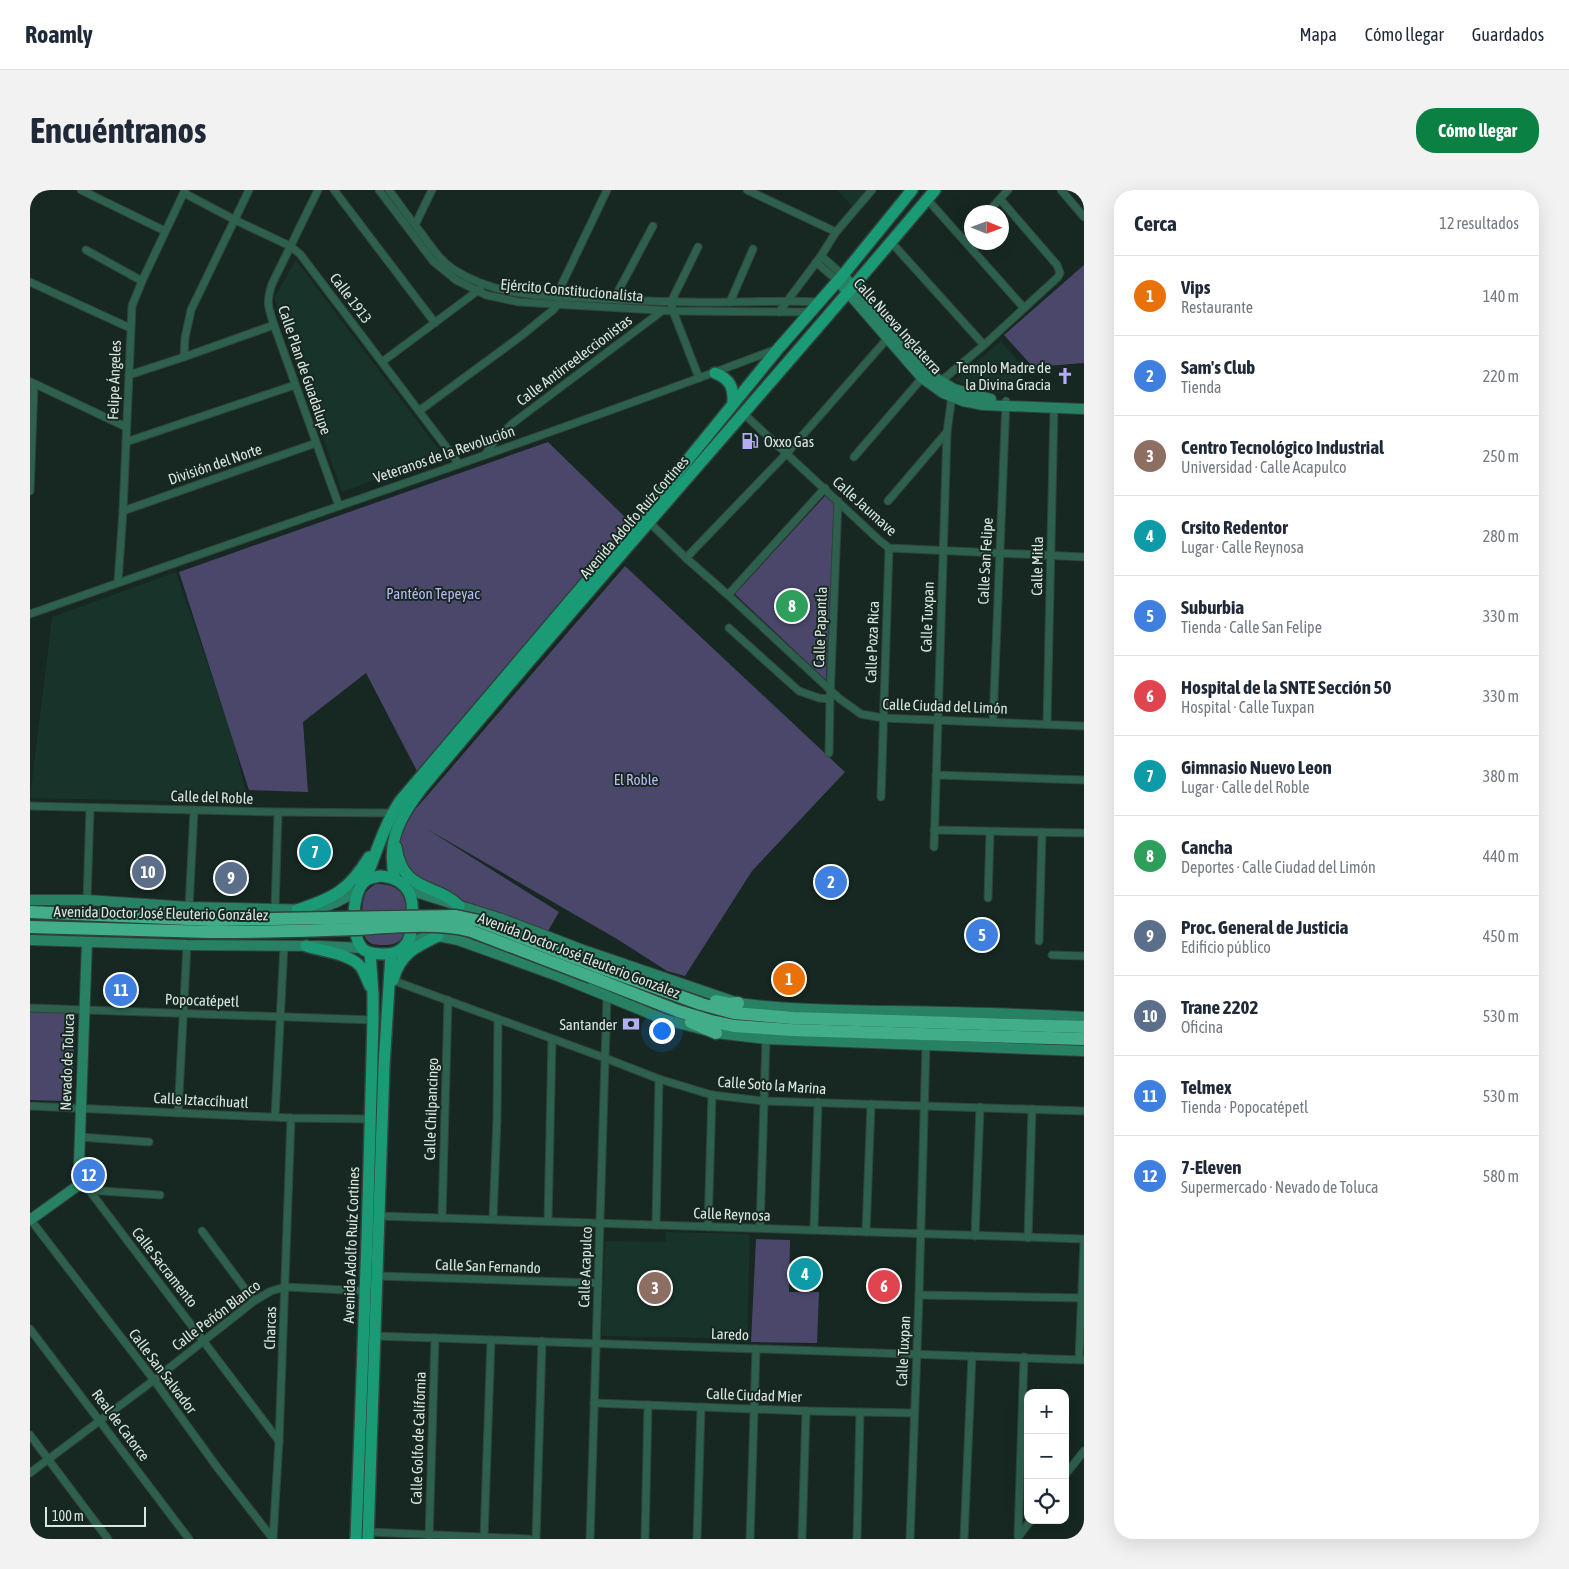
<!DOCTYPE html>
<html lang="es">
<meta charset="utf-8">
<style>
:root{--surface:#fff;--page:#f2f2f3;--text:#1f2937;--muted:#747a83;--line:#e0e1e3;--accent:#0b8043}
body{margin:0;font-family:"Asap Condensed",sans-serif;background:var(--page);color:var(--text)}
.controls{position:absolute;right:15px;bottom:15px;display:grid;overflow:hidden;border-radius:10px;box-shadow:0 5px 20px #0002}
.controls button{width:45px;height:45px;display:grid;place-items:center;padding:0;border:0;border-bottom:1px solid var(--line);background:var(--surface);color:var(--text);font:25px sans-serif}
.compass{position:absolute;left:934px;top:15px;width:45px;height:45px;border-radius:50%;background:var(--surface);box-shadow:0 5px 20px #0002;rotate:91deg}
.scale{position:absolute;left:15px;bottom:12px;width:101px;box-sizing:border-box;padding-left:5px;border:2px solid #dae6e0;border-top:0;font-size:14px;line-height:18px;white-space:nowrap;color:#dae6e0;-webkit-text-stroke:4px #162821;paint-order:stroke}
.you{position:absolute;left:631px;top:840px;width:18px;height:18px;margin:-12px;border:4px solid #fff;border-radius:50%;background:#1a73e8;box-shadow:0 0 0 8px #1a73e833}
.badge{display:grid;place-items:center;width:32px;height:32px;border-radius:50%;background:var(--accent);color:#fff;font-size:16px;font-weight:700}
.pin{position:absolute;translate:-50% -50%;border:2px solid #fff;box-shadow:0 1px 5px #0006}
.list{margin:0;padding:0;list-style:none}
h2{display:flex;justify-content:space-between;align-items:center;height:65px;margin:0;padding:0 20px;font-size:21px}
h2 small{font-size:16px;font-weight:400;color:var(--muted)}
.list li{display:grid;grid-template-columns:32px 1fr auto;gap:15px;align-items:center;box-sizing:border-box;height:80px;padding:0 20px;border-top:1px solid var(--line)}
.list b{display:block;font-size:19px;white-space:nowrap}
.list p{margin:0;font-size:16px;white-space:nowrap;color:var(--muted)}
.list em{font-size:16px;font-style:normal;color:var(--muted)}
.icon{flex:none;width:28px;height:28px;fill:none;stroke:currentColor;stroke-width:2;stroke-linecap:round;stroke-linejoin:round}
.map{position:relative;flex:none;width:1054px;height:1349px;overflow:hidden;border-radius:20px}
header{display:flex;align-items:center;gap:30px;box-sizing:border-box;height:70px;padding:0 25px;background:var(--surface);border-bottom:1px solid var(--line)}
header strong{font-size:24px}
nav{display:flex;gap:28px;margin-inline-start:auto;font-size:18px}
.intro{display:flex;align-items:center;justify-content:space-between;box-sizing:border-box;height:120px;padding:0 30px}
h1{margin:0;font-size:35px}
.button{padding:12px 22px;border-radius:20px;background:var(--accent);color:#fff;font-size:18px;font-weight:700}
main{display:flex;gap:30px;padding:0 30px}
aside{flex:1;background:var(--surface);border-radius:20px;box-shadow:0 5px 20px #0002}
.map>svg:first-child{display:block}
.built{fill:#183329}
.green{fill:#4b476b}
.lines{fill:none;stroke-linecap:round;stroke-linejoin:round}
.street-casing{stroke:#31433c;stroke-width:9}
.secondary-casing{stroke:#31433c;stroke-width:12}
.primary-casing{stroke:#31433c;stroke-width:14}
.highway-casing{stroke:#31433c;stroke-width:15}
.street{stroke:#2d604d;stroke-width:7}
.secondary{stroke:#288164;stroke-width:10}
.primary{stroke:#1a9b76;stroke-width:11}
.highway{stroke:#42ae89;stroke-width:12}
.highway-bridge-casing{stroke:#31433c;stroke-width:15;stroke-linecap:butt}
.highway-bridge{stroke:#42ae89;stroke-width:12}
.labels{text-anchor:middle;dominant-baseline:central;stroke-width:4;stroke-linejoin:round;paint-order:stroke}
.street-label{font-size:15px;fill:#dae6e0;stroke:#162821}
.poi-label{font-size:15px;fill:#dae6e0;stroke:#162821;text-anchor:end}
.park-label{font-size:15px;fill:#beb8f7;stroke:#162821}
</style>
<header>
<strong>Roamly</strong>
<nav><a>Mapa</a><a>Cómo llegar</a><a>Guardados</a></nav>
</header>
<div class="intro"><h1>Encuéntranos</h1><a class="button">Cómo llegar</a></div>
<main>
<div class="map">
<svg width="1054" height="1349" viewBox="0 0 1054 1349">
<rect width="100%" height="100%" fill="#162821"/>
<!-- built -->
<g class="built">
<polygon points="807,0 838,0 823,17"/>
<polygon points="266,70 412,264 312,302 244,108"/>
<polygon points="971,151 997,181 973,204 943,198 924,190"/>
<polygon points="146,382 204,551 218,613 0,608 22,427"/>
<polygon points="636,1042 720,1044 717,1149 571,1146 575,1051 636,1052"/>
</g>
<!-- green -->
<g class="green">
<polygon points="1054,75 1054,173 1003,177 974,145"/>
<polygon points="518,252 599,331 387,581 336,483 273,532 278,602 219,600 149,382"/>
<polygon points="795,306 804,314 796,490 705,404"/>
<polygon points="595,376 815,582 722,681 655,786 637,781 587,749 397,639 529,722 518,741 473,724 388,695 377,683 369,651 378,628"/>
<path d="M346,694c25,-1 33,14 30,37 -1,6 0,14 -5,18 -4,5 -11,6 -17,6 -5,0 -12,0 -15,-3 -9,-6 -8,-38 -4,-48 3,-5 6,-7 11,-10z"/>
<polygon points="0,822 37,823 45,832 42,902 34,911 0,910"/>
<polygon points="726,1049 760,1050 759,1102 789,1102 787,1153 721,1152"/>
</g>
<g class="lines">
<!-- street casing -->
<g class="street-casing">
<g id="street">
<polyline points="51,0 135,41"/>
<path d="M288,0l-46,94c-6,18 -4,23 2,41l65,181"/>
<polyline points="304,0 405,133"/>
<polyline points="349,0 403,71 426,90 456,105 489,112 643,121 780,122"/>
<path d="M359,0c9,13 19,26 29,39 11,14 20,30 35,40 44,29 96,27 147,30 43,2 86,4 129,3 30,0 60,-2 91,0"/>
<polyline points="717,0 806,42"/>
<polyline points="1031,0 1054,27"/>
<polyline points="154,3 205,30 260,56 270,64 429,274"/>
<polyline points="897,9 994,118"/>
<polyline points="958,22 978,0"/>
<polyline points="385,35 402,0"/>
<polyline points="935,49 942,42"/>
<polyline points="861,52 954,155"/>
<polyline points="668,57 641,112 643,121 669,188"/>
<polyline points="56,60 112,91"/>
<polyline points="791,66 813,85"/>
<polyline points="786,72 808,91"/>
<polyline points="0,92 100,138"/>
<polyline points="584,109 623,36"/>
<polyline points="700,112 723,59"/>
<polyline points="749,122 791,66 806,42 842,0"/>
<polyline points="154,167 155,148 161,120 219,0"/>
<polyline points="352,172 450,99"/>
<polyline points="99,185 154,167 244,135"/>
<polyline points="1,192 96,237"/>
<polyline points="910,192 954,155 1028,87 1030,83 1027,75 970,9"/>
<polyline points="389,221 491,146 523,120 528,114 532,94 577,0"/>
<polyline points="714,224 849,350 859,358 1054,367"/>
<polyline points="96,252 265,195"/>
<polyline points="455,265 465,250 483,233 632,121"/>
<polyline points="824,267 892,188"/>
<polyline points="0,301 4,194"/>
<polyline points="858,311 917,242"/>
<polyline points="93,321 286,253"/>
<polyline points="617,330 656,368 698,405 810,509 831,524 853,528 1054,536"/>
<polyline points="656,368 757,263 857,149"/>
<polyline points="88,392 93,321 102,116 112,91 155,0"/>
<polyline points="698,405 795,298"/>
<path d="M0,424c248,-88 498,-171 744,-264"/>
<polyline points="699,438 769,501 789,508 800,509"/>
<polyline points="963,532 976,211"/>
<polyline points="1017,534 1024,218"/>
<polyline points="799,563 800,509 808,311"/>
<polyline points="906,585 1054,590"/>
<polyline points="851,607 859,358"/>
<polyline points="0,616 248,622 362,623"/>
<polyline points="904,640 1054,643"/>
<polyline points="904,657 917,242 922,205"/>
<polyline points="958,708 960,642"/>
<polyline points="57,710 60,618"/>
<polyline points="159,717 164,620"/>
<polyline points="245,720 248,622"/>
<polyline points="1009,751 1012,642"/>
<polyline points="1022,765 1054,766"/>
<polyline points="359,789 575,868 629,889 682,905 734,911 1054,921"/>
<polyline points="0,818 343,830"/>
<polyline points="0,916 261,928 340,929"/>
<polyline points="148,923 157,755"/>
<polyline points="245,927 254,756"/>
<polyline points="50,947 119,952"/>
<polyline points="53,992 249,1251"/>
<polyline points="58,1000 130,1005"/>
<polyline points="349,1026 1054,1049"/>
<polyline points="412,1028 418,810"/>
<polyline points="0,1029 124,1190 187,1277 243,1349"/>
<polyline points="463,1029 467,929 468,829"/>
<polyline points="518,1031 522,849"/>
<polyline points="626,1035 629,889"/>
<polyline points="678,1037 682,905"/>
<polyline points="730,1038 736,849"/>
<polyline points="784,1039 788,912"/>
<polyline points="172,1041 224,1111"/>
<polyline points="836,1042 841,914"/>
<polyline points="945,1046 950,917"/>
<polyline points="998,1048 1002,919"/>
<polyline points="348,1086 568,1093"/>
<polyline points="889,1105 1054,1108"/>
<polyline points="0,1139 159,1349"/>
<polyline points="345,1146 1054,1170"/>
<polyline points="1049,1169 1054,1053"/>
<polyline points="564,1213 776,1221 884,1223"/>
<polyline points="0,1245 78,1349"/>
<polyline points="0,1283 124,1190 224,1111 241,1101 255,1097 335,1101"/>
<polyline points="1035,1285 1054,1261"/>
<polyline points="339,1342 499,1349"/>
<polyline points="988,1346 994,1167"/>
<polyline points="989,1346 1001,1330"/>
<polyline points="454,1348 461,1150"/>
<polyline points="243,1349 249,1251 261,928"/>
<polyline points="399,1349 405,1148"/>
<polyline points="506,1349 512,1151"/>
<polyline points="560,1349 577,806"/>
<polyline points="615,1349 618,1215"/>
<polyline points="667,1349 671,1217"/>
<polyline points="720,1349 726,1159"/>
<polyline points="772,1349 776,1221"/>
<polyline points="827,1349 830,1222"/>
<polyline points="880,1349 889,1105 896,855"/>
<polyline points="934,1349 942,1166"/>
</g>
</g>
<!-- secondary casing -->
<g class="secondary-casing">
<g id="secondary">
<polyline points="813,85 875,159 899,184 924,199 961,209"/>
<polyline points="808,91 892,188 913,203 933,211 953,215 1054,219"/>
<path d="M379,700l93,29 81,31 155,53c50,7 102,7 152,8 65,1 130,2 194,6"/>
<path d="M0,710h57l102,7 124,3c18,-4 31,-10 46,-21"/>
<polyline points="0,750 157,755 290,756 332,758"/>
<polyline points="379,752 400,746 408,746 428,750 528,786 633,829 686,843 736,849 1054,861"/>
<polyline points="0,1030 53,992 49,973 57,752"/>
</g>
</g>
<!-- primary casing -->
<g class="primary-casing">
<g id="primary">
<path d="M685,183c15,6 19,14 18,31"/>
<path d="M366,657c7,47 39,35 63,59"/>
<path d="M350,686c17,1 30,10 32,27 2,22 1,53 -29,51 -7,0 -14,-1 -19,-4 -14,-12 -13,-57 1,-69 4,-3 10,-4 15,-5z"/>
<path d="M365,689c-9,-38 5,-62 27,-91 168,-202 344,-397 513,-598"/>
<path d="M335,691c11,-27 19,-56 35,-80l242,-285 136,-167 65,-74 69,-85"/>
<path d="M267,720c37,-12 52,-20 72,-53"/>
<path d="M276,756c16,5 45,8 55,21 4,6 6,13 9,19"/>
<path d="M363,790c7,-26 22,-33 45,-44"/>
<polyline points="326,1349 337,1050 343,830 343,804 340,763"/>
<polyline points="338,1349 354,876 361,764"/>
</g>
</g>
<!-- highway casing -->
<g class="highway-casing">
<g id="highway">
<polyline points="0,722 182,730"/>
<polyline points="0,737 181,742"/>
<polyline points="566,776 671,814 704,823 763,828 1054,837"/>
<polyline points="561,787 648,821 681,831 704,836 762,840 1054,849"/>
<polyline points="686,811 700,814 708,813"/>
<polyline points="661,832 686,843"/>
</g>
</g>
<!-- street -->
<use href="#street" class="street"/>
<!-- secondary -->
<use href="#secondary" class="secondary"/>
<!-- primary -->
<use href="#primary" class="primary"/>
<!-- highway -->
<use href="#highway" class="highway"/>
<!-- highway-bridge casing -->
<g class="highway-bridge-casing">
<g id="highway-bridge">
<polyline points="182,730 426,726 449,731 566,776"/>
<path d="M181,742c49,0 97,-1 145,-3 33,-2 84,-7 115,2l120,46"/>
</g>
</g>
<!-- highway-bridge -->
<use href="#highway-bridge" class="highway-bridge"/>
</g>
<!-- icons -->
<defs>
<g id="church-bare" transform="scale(1.35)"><path d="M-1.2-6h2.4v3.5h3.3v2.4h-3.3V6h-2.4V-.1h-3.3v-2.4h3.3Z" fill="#b5acf8" stroke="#162821" stroke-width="2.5" paint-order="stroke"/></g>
<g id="fuel-bare" transform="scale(1.35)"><path d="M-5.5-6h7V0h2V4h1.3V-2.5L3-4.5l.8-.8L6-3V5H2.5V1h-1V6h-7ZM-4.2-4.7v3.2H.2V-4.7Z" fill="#b5acf8" stroke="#162821" stroke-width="2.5" paint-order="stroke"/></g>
<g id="bank-bare" transform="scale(1.35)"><path d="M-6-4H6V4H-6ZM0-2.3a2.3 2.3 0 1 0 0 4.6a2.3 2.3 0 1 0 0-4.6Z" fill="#b5acf8" stroke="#162821" stroke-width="2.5" paint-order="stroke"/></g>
</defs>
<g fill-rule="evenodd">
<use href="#church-bare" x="1035" y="186"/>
<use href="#fuel-bare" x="720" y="251"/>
<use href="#bank-bare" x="601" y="834"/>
</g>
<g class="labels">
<!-- street labels -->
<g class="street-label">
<text transform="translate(542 100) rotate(5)">Ejército Constitucionalista</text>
<text transform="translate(321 108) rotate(53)">Calle 1913</text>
<text transform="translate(868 136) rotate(48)">Calle Nueva Inglaterra</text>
<text transform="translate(544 170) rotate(-37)">Calle Antirreeleccionistas</text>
<text transform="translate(275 180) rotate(71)">Calle Plan de Guadalupe</text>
<text transform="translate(84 190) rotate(-88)">Felipe Ángeles</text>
<text transform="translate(414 264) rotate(-19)">Veteranos de la Revolución</text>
<text transform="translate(185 274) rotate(-19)">División del Norte</text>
<text transform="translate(835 316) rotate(42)">Calle Jaumave</text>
<text transform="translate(604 327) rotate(-49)">Avenida Adolfo Ruíz Cortines</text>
<text transform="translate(955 371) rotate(-87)">Calle San Felipe</text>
<text transform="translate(1007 376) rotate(-89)">Calle Mitla</text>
<text transform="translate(897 427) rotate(-88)">Calle Tuxpan</text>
<text transform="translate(790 437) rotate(-88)">Calle Papantla</text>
<text transform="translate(842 452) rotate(-88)">Calle Poza Rica</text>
<text transform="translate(915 516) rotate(2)">Calle Ciudad del Limón</text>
<text transform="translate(182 607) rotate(2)">Calle del Roble</text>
<text transform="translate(131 723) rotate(1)">Avenida Doctor José Eleuterio González</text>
<text transform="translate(549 765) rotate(21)">Avenida Doctor José Eleuterio González</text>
<text transform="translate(172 810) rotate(2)">Popocatépetl</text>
<text transform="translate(37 872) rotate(-88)">Nevado de Toluca</text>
<text transform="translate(742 895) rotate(4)">Calle Soto la Marina</text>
<text transform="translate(171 910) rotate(3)">Calle Iztaccíhuatl</text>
<text transform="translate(401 919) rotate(-88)">Calle Chilpancingo</text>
<text transform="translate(702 1024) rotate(2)">Calle Reynosa</text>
<text transform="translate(321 1055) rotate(-88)">Avenida Adolfo Ruíz Cortines</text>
<text transform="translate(458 1076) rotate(2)">Calle San Fernando</text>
<text transform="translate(135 1077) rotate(52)">Calle Sacramento</text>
<text transform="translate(555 1077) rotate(-88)">Calle Acapulco</text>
<text transform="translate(186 1125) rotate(-37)">Calle Peñón Blanco</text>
<text transform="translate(240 1138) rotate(-88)">Charcas</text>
<text transform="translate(700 1144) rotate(2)">Laredo</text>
<text transform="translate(873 1161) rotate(-87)">Calle Tuxpan</text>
<text transform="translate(133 1181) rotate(53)">Calle San Salvador</text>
<text transform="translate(724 1205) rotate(2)">Calle Ciudad Mier</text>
<text transform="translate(91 1235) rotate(53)">Real de Catorce</text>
<text transform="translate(388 1248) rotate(-88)">Calle Golfo de California</text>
</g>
<!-- poi labels -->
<g class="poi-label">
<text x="1021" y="177">Templo Madre de<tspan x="1021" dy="17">la Divina Gracia</tspan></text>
<text x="734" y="251" text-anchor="start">Oxxo Gas</text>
<text x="587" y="834">Santander</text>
</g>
<!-- park labels -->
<g class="park-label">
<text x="403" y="403">Pantéon Tepeyac</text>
<text x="606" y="589">El Roble</text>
</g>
</g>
</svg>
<div class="controls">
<button>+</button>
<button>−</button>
<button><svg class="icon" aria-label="locate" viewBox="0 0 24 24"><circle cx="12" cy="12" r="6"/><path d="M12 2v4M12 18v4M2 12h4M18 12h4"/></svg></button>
</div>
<svg class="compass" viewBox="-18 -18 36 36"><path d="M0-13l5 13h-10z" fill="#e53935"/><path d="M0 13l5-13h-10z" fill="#747a83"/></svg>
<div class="scale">100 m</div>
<div class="you"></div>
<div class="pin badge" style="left:759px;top:789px;background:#e8710a">1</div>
<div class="pin badge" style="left:801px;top:692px;background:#3f7fe0">2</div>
<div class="pin badge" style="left:625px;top:1098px;background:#8d6e63">3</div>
<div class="pin badge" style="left:775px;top:1084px;background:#0f9aa8">4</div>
<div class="pin badge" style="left:952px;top:745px;background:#3f7fe0">5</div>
<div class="pin badge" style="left:854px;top:1096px;background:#e0444e">6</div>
<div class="pin badge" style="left:285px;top:662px;background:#0f9aa8">7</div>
<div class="pin badge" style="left:762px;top:416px;background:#2e9e5b">8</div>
<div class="pin badge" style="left:201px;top:688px;background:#5c6f8a">9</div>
<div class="pin badge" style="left:118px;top:682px;background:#5c6f8a">10</div>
<div class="pin badge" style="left:91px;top:800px;background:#3f7fe0">11</div>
<div class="pin badge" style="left:59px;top:985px;background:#3f7fe0">12</div>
</div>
<aside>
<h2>Cerca<small>12 resultados</small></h2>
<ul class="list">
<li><span class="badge" style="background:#e8710a">1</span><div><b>Vips</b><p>Restaurante</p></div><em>140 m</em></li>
<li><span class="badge" style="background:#3f7fe0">2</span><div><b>Sam's Club</b><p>Tienda</p></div><em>220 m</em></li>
<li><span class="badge" style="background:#8d6e63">3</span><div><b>Centro Tecnológico Industrial</b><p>Universidad · Calle Acapulco</p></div><em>250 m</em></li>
<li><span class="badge" style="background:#0f9aa8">4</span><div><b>Crsito Redentor</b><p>Lugar · Calle Reynosa</p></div><em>280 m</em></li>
<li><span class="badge" style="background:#3f7fe0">5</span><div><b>Suburbia</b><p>Tienda · Calle San Felipe</p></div><em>330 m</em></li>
<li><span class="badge" style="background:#e0444e">6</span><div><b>Hospital de la SNTE Sección 50</b><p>Hospital · Calle Tuxpan</p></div><em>330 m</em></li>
<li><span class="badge" style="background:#0f9aa8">7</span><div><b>Gimnasio Nuevo Leon</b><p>Lugar · Calle del Roble</p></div><em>380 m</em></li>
<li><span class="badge" style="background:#2e9e5b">8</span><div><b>Cancha</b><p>Deportes · Calle Ciudad del Limón</p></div><em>440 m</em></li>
<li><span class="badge" style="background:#5c6f8a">9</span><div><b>Proc. General de Justicia</b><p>Edificio público</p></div><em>450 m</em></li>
<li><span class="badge" style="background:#5c6f8a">10</span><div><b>Trane 2202</b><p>Oficina</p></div><em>530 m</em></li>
<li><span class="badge" style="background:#3f7fe0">11</span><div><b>Telmex</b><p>Tienda · Popocatépetl</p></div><em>530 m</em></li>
<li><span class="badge" style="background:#3f7fe0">12</span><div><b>7-Eleven</b><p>Supermercado · Nevado de Toluca</p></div><em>580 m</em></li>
</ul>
</aside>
</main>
